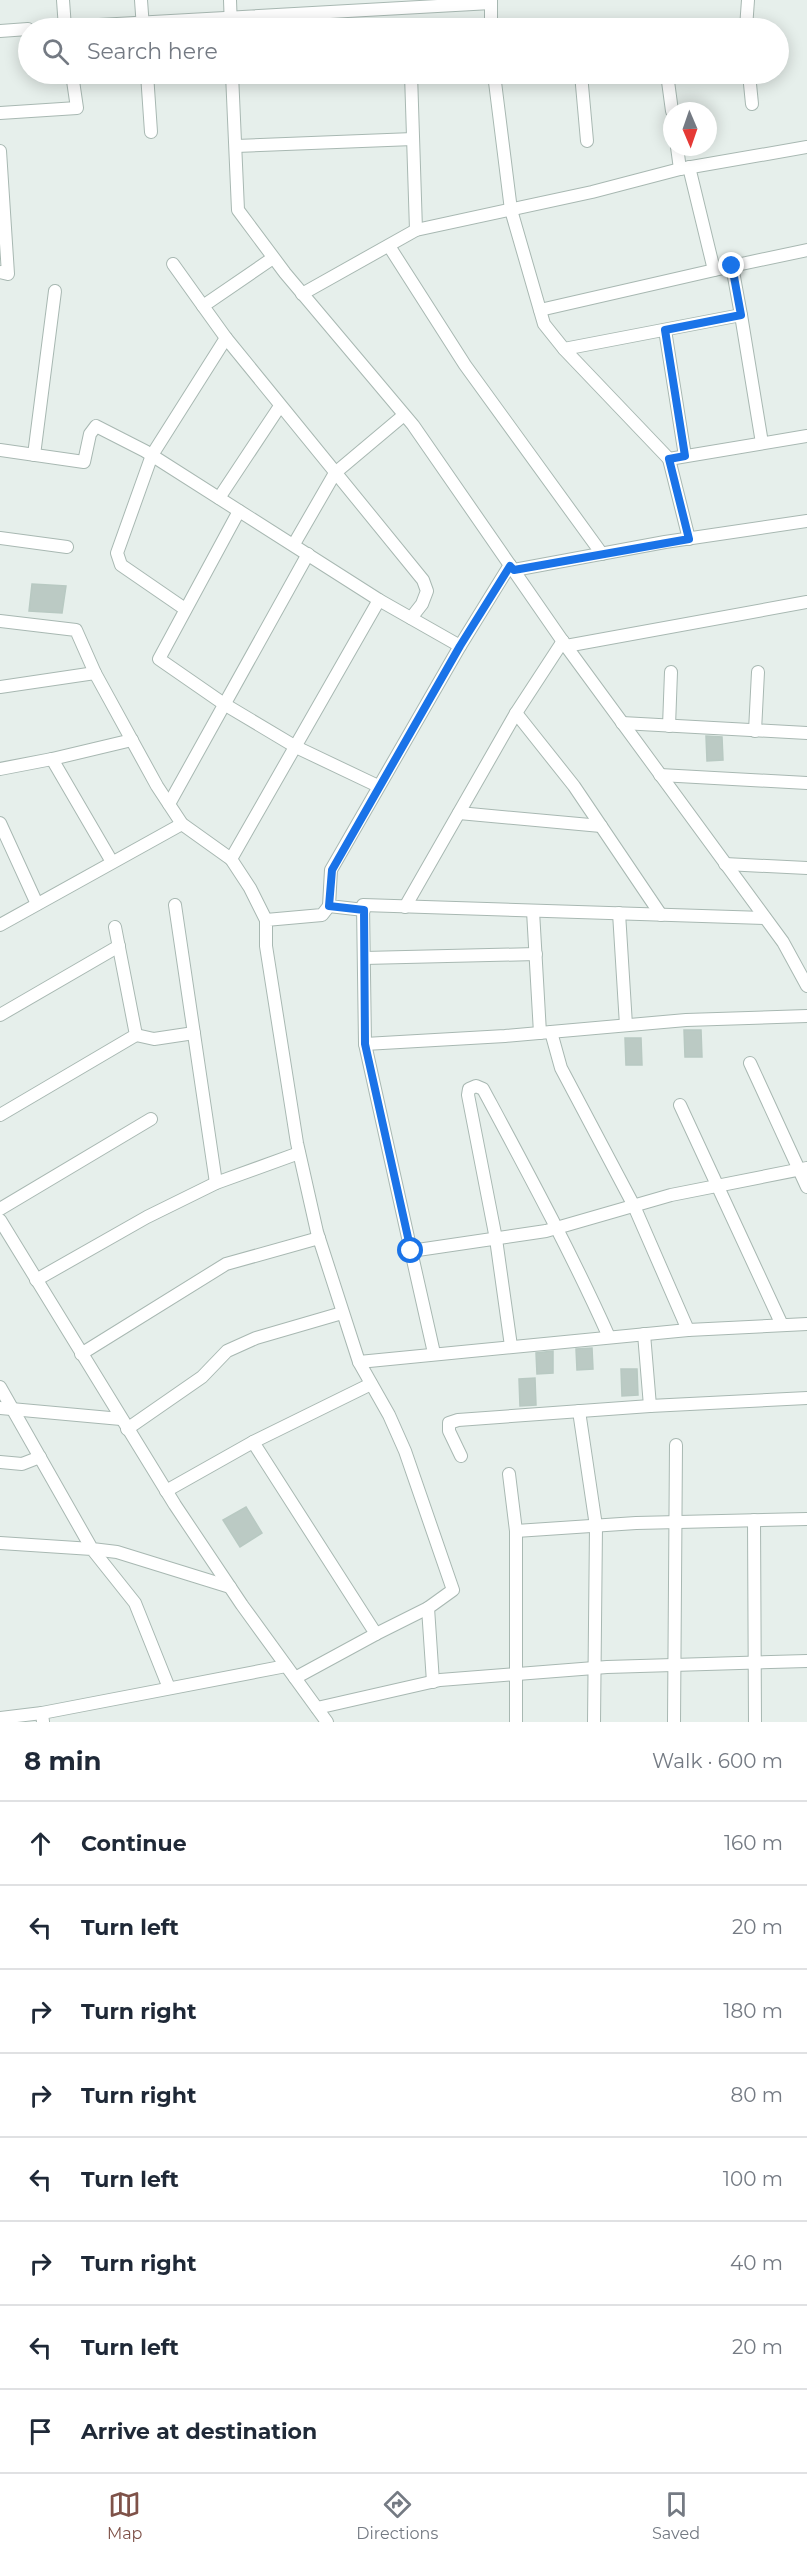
<!DOCTYPE html>
<meta charset="utf-8">
<style>
:root{--surface:#fff;--page:#f2f2f3;--text:#1f2937;--muted:#747a83;--line:#e0e1e3;--accent:#7f5249}
body{margin:0;font-family:Montserrat,sans-serif;background:var(--page);color:var(--text)}
.compass{position:absolute;left:663px;top:102px;width:54px;height:54px;border-radius:50%;background:var(--surface);box-shadow:0 3px 15px #0003;rotate:178deg}
.stop{position:absolute;width:18px;height:18px;margin:-14px;border:4px solid #1a73e8;border-radius:50%;background:#fff}
.stop.end{background:#1a73e8;border-color:#fff;box-shadow:0 2px 6px #0008}
.list{margin:0;padding:0;list-style:none}
h2{display:flex;justify-content:space-between;align-items:center;height:78px;margin:0;padding:0 24px;font-size:26px}
h2 small{font-size:20px;font-weight:400;color:var(--muted)}
.list li{display:grid;grid-template-columns:39px 1fr auto;gap:18px;align-items:center;box-sizing:border-box;height:84px;padding:0 24px;border-top:2px solid var(--line)}
.list b{display:block;font-size:22px;white-space:nowrap}
.list em{font-size:20px;font-style:normal;color:var(--muted)}
.icon{flex:none;width:33px;height:33px;fill:none;stroke:currentColor;stroke-width:2;stroke-linecap:round;stroke-linejoin:round}
.map{position:relative;flex:none;width:807px;height:1722px;overflow:hidden}
.search{position:absolute;background:var(--surface);box-shadow:0 3px 15px #0003;left:18px;right:18px;top:18px;height:66px;display:flex;align-items:center;gap:15px;box-sizing:border-box;padding:0 21px;border-radius:33px;color:var(--muted);font-size:22px}
.sheet{height:750px;background:var(--surface)}
nav{display:flex;justify-content:space-around;align-items:center;box-sizing:border-box;height:84px;border-top:2px solid var(--line);background:var(--surface);font-size:16px;color:var(--muted)}
nav a{display:grid;justify-items:center;gap:3px}
nav .on{color:var(--accent)}
.map>svg:first-child{display:block}
.building{fill:#bbcac4;stroke:#b8c9c2;stroke-width:1.5}
.lines{fill:none;stroke-linecap:round;stroke-linejoin:round}
.street-casing{stroke:#a8b8b2;stroke-width:14}
.street{stroke:#fff;stroke-width:12}
.route{stroke:#1a73e8;stroke-width:8}
</style>
<div class="map">
<svg width="807" height="1722" viewBox="0 0 807 1722">
<rect width="100%" height="100%" fill="#e6efeb"/>
<!-- building -->
<g class="building">
<polygon points="32,584 66,586 62,613 29,611"/>
<polygon points="706,736 722,737 723,760 707,761"/>
<polygon points="684,1030 701,1030 702,1057 685,1057"/>
<polygon points="625,1038 641,1038 642,1065 626,1065"/>
<polygon points="592,1348 593,1369 577,1370 576,1349"/>
<polygon points="553,1351 553,1373 537,1374 536,1353"/>
<polygon points="621,1369 637,1369 638,1395 622,1396"/>
<polygon points="535,1378 536,1405 520,1406 519,1379"/>
<polygon points="246,1507 262,1533 240,1547 223,1520"/>
</g>
<g class="lines">
<!-- street casing -->
<g class="street-casing">
<g id="street">
<polyline points="63,0 65,28"/>
<polyline points="141,0 143,28"/>
<polyline points="230,0 231,28"/>
<polyline points="491,0 491,28"/>
<polyline points="45,28 491,3"/>
<polyline points="746,28 748,0"/>
<polyline points="0,31 28,29"/>
<polyline points="147,74 151,132"/>
<polyline points="232,74 238,210 285,273 413,425 566,646 783,942 807,986"/>
<polyline points="411,74 416,230"/>
<polyline points="494,74 511,210 544,324 564,349 741,315 762,443"/>
<polyline points="581,74 587,141"/>
<polyline points="667,74 672,111"/>
<polyline points="749,74 752,104"/>
<polyline points="0,113 77,108 72,74"/>
<polyline points="236,146 413,139"/>
<polyline points="677,147 680,169"/>
<polyline points="0,151 8,274 0,272"/>
<polyline points="689,167 714,270"/>
<polyline points="389,246 465,365 602,554"/>
<polyline points="273,258 203,306 226,338 423,580 427,591 422,604 411,618"/>
<polyline points="173,264 203,306"/>
<polyline points="302,294 416,230 592,192 680,169 807,147"/>
<polyline points="540,310 732,266"/>
<polyline points="741,315 732,266 807,250"/>
<polyline points="665,330 685,456"/>
<polyline points="564,349 669,459"/>
<polyline points="0,450 84,462 90,434 96,426 145,451 379,600 460,646"/>
<polyline points="34,455 55,291"/>
<polyline points="219,498 280,406"/>
<polyline points="239,511 159,659 224,704 296,747 378,786"/>
<polyline points="0,538 67,547"/>
<polyline points="689,539 669,459 807,436"/>
<polyline points="294,544 335,473 404,415"/>
<polyline points="514,570 665,542 807,521"/>
<polyline points="185,609 121,565 117,553 152,455 226,338"/>
<polyline points="0,621 76,630 95,673"/>
<polyline points="566,646 807,602"/>
<polyline points="0,687 95,673 157,786 182,824 231,859"/>
<polyline points="516,713 574,786 661,915"/>
<polyline points="622,723 807,733"/>
<polyline points="669,726 671,672"/>
<polyline points="755,731 758,672"/>
<polyline points="0,769 52,759"/>
<polyline points="660,775 807,783"/>
<polyline points="169,804 308,554"/>
<polyline points="459,813 601,826"/>
<polyline points="0,823 37,904"/>
<polyline points="112,862 52,759 132,740"/>
<polyline points="725,864 807,868"/>
<polyline points="175,905 216,1183"/>
<polyline points="329,906 322,915 266,920 266,946 297,1143 317,1232 359,1362 389,1415 405,1451 453,1590 428,1608 433,1682"/>
<polyline points="405,907 516,713 563,641"/>
<polyline points="364,910 329,906 331,870 460,646 510,565"/>
<polyline points="533,911 540,1033"/>
<polyline points="619,913 626,1025"/>
<polyline points="266,920 250,888 231,859 379,600"/>
<polyline points="0,925 182,824"/>
<polyline points="364,958 536,954"/>
<polyline points="0,1015 119,946"/>
<polyline points="551,1032 561,1068 634,1206 688,1330"/>
<polyline points="136,1035 154,1039 194,1033"/>
<polyline points="365,1044 505,1036 686,1020 807,1016"/>
<polyline points="750,1063 807,1187"/>
<polyline points="680,1105 782,1325"/>
<polyline points="0,1115 136,1035 115,927"/>
<polyline points="0,1209 151,1119"/>
<polyline points="0,1220 175,1505 242,1605 327,1722"/>
<polyline points="411,1251 365,1044 363,905 765,918"/>
<polyline points="36,1280 147,1217 216,1183 299,1153"/>
<polyline points="644,1334 650,1406"/>
<path d="M511,1346l-15,-107 -28,-144 1,-6 7,-3 7,3c44,82 88,163 126,248"/>
<polyline points="434,1353 411,1251 546,1231 671,1195 807,1168"/>
<polyline points="81,1354 226,1264 319,1238"/>
<polyline points="359,1362 688,1330 807,1324"/>
<polyline points="0,1387 92,1549 117,1552 230,1587"/>
<polyline points="0,1408 121,1419"/>
<polyline points="579,1411 596,1526 594,1722"/>
<polyline points="127,1429 202,1377 227,1351 256,1338 342,1313"/>
<polyline points="253,1442 371,1384"/>
<polyline points="461,1456 449,1431 449,1423 458,1420 650,1406 807,1398"/>
<polyline points="0,1462 22,1464 40,1457"/>
<polyline points="509,1474 516,1531 516,1722"/>
<polyline points="166,1491 253,1442 376,1634 295,1678"/>
<polyline points="754,1520 755,1722"/>
<polyline points="516,1531 636,1523 807,1519"/>
<polyline points="0,1543 92,1549 135,1603 169,1688"/>
<polyline points="376,1634 428,1608"/>
<polyline points="317,1708 440,1680 607,1667 807,1661"/>
<polyline points="0,1718 42,1713"/>
<polyline points="43,1722 42,1713 286,1666"/>
<polyline points="674,1722 676,1445"/>
</g>
</g>
<!-- street -->
<use href="#street" class="street"/>
</g>
<g class="lines">
<!-- route -->
<polyline class="route" points="411,1251 365,1044 364,910 329,906 332,870 460,646 510,566 514,570 689,539 669,459 685,456 665,330 741,315 732,266"/>
</g>
</svg>
<svg class="compass" viewBox="-18 -18 36 36"><path d="M0-13l5 13h-10z" fill="#e53935"/><path d="M0 13l5-13h-10z" fill="#747a83"/></svg>
<div class="stop" style="left:411px;top:1251px"></div>
<div class="stop end" style="left:732px;top:266px"></div>
<div class="search"><svg class="icon" aria-label="search" viewBox="0 0 24 24"><circle cx="10" cy="10" r="6"/><path d="M15 15l6 6"/></svg>Search here</div>
</div>
<section class="sheet">
<h2>8 min<small>Walk · 600 m</small></h2>
<ul class="list">
<li><svg class="icon" aria-label="ahead" viewBox="0 0 24 24"><path d="M12 20V5M6 11l6-6 6 6"/></svg><div><b>Continue</b></div><em>160 m</em></li>
<li><svg class="icon" aria-label="left" viewBox="0 0 24 24"><path d="M17 20v-9H6M10 6l-5 5 5 5"/></svg><div><b>Turn left</b></div><em>20 m</em></li>
<li><svg class="icon" aria-label="right" viewBox="0 0 24 24"><path d="M7 20v-9h11M14 6l5 5-5 5"/></svg><div><b>Turn right</b></div><em>180 m</em></li>
<li><svg class="icon" aria-label="right" viewBox="0 0 24 24"><path d="M7 20v-9h11M14 6l5 5-5 5"/></svg><div><b>Turn right</b></div><em>80 m</em></li>
<li><svg class="icon" aria-label="left" viewBox="0 0 24 24"><path d="M17 20v-9H6M10 6l-5 5 5 5"/></svg><div><b>Turn left</b></div><em>100 m</em></li>
<li><svg class="icon" aria-label="right" viewBox="0 0 24 24"><path d="M7 20v-9h11M14 6l5 5-5 5"/></svg><div><b>Turn right</b></div><em>40 m</em></li>
<li><svg class="icon" aria-label="left" viewBox="0 0 24 24"><path d="M17 20v-9H6M10 6l-5 5 5 5"/></svg><div><b>Turn left</b></div><em>20 m</em></li>
<li><svg class="icon" aria-label="arrive" viewBox="0 0 24 24"><path d="M6 21V4h12l-3 4 3 4H6"/></svg><div><b>Arrive at destination</b></div></li>
</ul>
</section>
<nav>
<a class="on"><svg class="icon" aria-label="map" viewBox="0 0 24 24"><path d="M3 6l6-2 6 2 6-2v14l-6 2-6-2-6 2zM9 4v14M15 6v14"/></svg>Map</a>
<a><svg class="icon" aria-label="directions" viewBox="0 0 24 24"><path d="M12 3l9 9-9 9-9-9zM9 14v-3h6M13 9l2 2-2 2"/></svg>Directions</a>
<a><svg class="icon" aria-label="saved" viewBox="0 0 24 24"><path d="M7 4h10v16l-5-4-5 4z"/></svg>Saved</a>
</nav>
